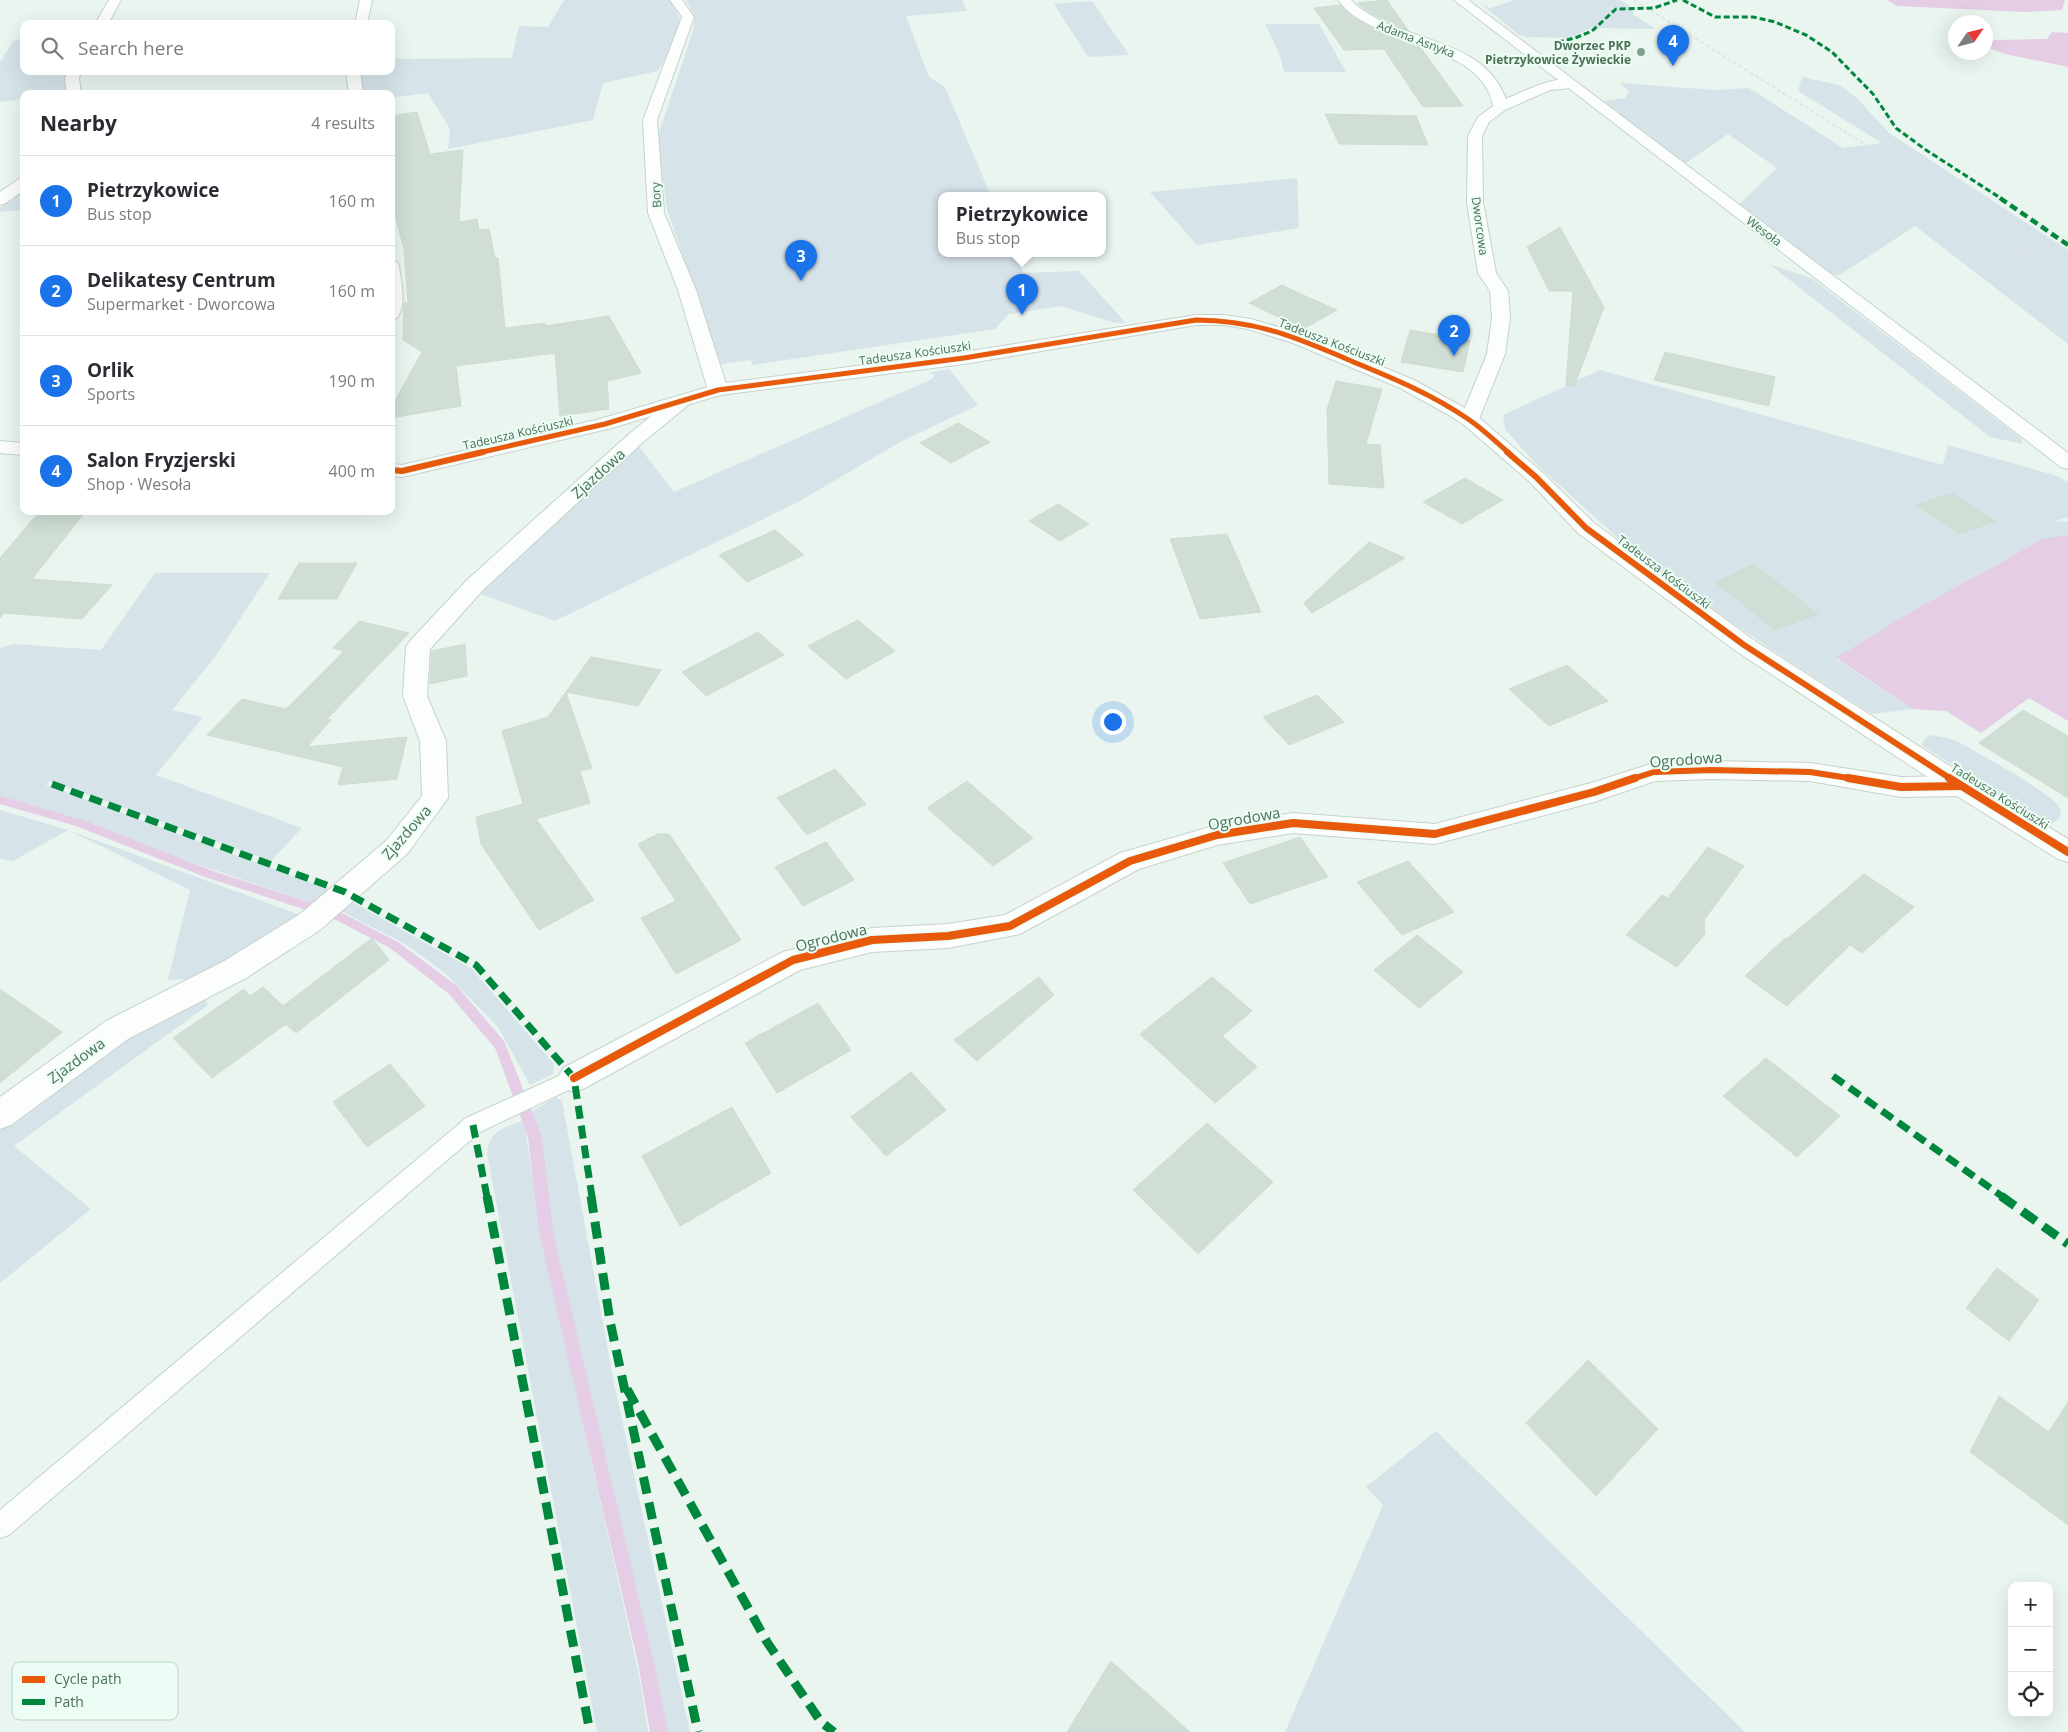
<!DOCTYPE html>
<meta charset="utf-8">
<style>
:root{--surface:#fff;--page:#f7f7f7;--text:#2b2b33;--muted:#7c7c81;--line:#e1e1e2;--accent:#1a73e8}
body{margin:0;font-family:"Open Sans",sans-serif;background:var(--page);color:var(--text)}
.controls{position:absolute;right:15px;bottom:15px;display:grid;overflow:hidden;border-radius:10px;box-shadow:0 5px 20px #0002}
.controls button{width:45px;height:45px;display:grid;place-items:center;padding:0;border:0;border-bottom:1px solid var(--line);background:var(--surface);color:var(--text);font:25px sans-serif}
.compass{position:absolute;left:1948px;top:15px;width:45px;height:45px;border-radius:50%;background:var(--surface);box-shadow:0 5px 20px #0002;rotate:55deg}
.you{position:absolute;left:1112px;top:721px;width:18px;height:18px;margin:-12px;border:4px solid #fff;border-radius:50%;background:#1a73e8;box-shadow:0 0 0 8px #1a73e833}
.badge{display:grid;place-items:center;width:32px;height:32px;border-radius:50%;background:var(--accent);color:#fff;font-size:16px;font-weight:700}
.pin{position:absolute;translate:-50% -41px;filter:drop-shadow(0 1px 2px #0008)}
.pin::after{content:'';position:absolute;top:26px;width:18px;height:15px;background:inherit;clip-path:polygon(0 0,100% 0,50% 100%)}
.popup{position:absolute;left:938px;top:192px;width:168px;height:65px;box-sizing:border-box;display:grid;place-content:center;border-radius:10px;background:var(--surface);filter:drop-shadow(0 1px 4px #0005);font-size:16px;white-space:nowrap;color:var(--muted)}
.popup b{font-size:19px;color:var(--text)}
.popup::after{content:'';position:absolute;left:50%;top:100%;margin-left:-10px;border:10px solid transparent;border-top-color:var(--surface)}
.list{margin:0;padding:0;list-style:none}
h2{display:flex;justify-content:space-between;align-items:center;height:65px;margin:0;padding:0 20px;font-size:21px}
h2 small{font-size:16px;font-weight:400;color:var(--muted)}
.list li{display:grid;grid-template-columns:32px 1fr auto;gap:15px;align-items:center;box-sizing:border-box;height:90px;padding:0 20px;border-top:1px solid var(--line)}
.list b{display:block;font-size:19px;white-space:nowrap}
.list p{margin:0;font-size:16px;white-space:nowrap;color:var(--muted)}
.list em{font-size:16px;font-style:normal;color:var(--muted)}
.icon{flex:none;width:28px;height:28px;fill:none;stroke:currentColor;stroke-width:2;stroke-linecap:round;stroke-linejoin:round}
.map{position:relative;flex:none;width:2068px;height:1732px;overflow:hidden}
.search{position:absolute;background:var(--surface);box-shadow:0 5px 20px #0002;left:20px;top:20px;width:375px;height:55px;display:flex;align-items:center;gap:12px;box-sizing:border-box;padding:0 18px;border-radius:10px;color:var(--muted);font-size:19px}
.panel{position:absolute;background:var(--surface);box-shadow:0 5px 20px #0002;left:20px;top:90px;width:375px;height:425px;border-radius:10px}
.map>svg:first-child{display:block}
.green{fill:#d6e4ea}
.water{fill:#e4cde5}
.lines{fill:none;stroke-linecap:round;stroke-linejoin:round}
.stream{fill:#e4cde5;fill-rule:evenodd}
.building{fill:#d0ded5;stroke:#cdddd3}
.service-casing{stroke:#c5d2cb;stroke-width:2}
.minor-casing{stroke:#c5d2cb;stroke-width:2}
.tertiary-casing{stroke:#c5d2cb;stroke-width:2}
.secondary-casing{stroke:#c5d3cb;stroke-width:2}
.service{fill:#fcfefd;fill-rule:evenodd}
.minor{fill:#fcfefd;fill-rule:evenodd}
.tertiary{fill:#fcfefd;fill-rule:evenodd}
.secondary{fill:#fcfefd;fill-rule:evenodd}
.rail-far1{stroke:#e4e4e2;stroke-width:2;stroke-dasharray:4 2.5;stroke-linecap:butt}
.rail{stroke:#e4e4e2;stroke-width:2.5;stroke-dasharray:5 3;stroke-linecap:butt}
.quiet-far3{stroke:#00873e;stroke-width:3;stroke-dasharray:6 3;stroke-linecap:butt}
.quiet-far2{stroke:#00873e;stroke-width:4.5;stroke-dasharray:8 4.5;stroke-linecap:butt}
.quiet-far1{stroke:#00873e;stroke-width:7;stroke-dasharray:13 7;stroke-linecap:butt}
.quiet{stroke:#00873e;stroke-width:9;stroke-dasharray:17 9;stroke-linecap:butt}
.cycleway-far2-casing{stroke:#ebfdf4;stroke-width:7}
.cycleway-far1-casing{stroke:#ebfdf4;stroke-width:9}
.cycleway-casing{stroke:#ebfdf4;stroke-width:11}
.cycleway-far2{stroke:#e8590c;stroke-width:5}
.cycleway-far1{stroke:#e8590c;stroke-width:6}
.cycleway{stroke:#e8590c;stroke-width:8}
.poi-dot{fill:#849f8c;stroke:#ebfdf4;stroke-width:2}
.labels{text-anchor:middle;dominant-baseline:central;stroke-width:4;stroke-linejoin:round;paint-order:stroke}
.far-street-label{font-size:12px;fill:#4d7056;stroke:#ebfdf4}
.far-poi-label{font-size:12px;font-weight:bold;fill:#4d7056;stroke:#ebfdf4;text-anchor:end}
.street-label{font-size:15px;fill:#4d7056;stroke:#ebfdf4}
.key{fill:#ebfdf4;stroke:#bcd3c5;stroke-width:1}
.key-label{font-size:14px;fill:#4d7056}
</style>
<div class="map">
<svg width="2068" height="1732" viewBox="0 0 2068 1732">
<rect width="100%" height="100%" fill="#eaf5f0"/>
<!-- green -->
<g class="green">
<polygon points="564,0 670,0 681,21 677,38 658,71 603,83 593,120 448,149 450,129 428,93 391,98 391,94 362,94 361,71 391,71 391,59 512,58 519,26 548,27"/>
<polygon points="686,0 962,0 967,11 906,16 929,77 945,87 991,196 942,196 942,254 1015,254 1023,273 1079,271 1126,323 1112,322 1061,306 1009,314 995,329 752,365 751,360 721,364 667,210 657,139 694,28 694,15"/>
<polygon points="1515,0 1620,0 1631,7 1634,15 1656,29 1592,28 1569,38 1527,37 1519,35 1481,4 1490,8"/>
<polygon points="1092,1 1129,55 1088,57 1054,4"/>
<polygon points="1265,24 1319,24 1346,72 1284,72 1279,53"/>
<polygon points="24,39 24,71 71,71 70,94 24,94 24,99 0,102 0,62 14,40"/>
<polygon points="1802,77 1839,85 1856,97 1889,133 2068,250 2068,344 1915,226 1840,275 1822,275 1734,209 1777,168 1728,134 1680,167 1595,102 1625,98 1629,92 1620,83 1715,90 1749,88 1843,148 1882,143 1798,91"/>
<polygon points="1297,178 1299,228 1197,245 1150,192"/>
<polygon points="24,187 24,204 21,210 0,212 0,208"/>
<polygon points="1769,264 1811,278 2022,439 2022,444 1990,437"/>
<polygon points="949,369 978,405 900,442 800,501 555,621 478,593 637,444 674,492 932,379 935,375 928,373"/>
<polygon points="1600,370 1943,465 1948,445 2054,475 2068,482 2068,517 2055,521 2068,522 2068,536 2039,540 2006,560 1919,607 1836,659 1913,709 1872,714 1786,659 1681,588 1633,552 1534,462 1505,429 1503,415"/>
<polygon points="155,573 270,573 215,657 172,710 203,717 156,775 302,828 271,861 50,781 46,785 330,890 314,904 0,797 0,648 14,644 101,650"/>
<path d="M1929,735l19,3 11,4c19,11 91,50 100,65 6,11 -4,16 -13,18l-123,-79 -1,-4z"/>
<polygon points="0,810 68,830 303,916 276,936 193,979 168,980 190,890 68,830 13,861 0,859"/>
<polygon points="349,900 472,969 554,1064 553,1074 530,1085 498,1027 445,973 405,944 339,910"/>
<polygon points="202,994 208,1005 14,1146 91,1209 0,1283 0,1125 122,1034"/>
<polygon points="556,1097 562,1101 614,1383 690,1732 665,1732 643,1627 551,1234 532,1111"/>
<path d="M524,1120l17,113 99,447 8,52h-51l-110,-578c3,-25 16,-25 37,-34z"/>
<polygon points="1436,1431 1745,1732 1285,1732 1383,1505 1366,1487"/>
</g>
<!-- water -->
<g class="water">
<polygon points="1887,0 2065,0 2062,10 2026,12 1897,6"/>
<polygon points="2052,32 2068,33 2068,67 2005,54 1989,48 1993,40 2047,39"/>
<polygon points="2065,535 2068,536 2068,721 2029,698 1981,733 1946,711 1913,709 1836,658 1919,607 2006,560 2039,540"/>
</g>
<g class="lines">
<!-- stream -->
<polygon class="stream" points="0,796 83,820 213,871 342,913 398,942 457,986 504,1041 542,1137 553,1232 654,1663 668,1732 650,1732 638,1663 539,1232 528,1137 495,1048 449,994 390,948 334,919 205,877 76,826 0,804"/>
</g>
<!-- building -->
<g class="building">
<polygon points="1387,0 1408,30 1370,13 1358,3"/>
<polygon points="1341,5 1353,17 1375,30 1421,48 1463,106 1423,107 1384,49 1344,50 1314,8"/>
<polygon points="417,112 430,154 463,150 459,222 477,219 479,230 489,229 495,258 498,258 505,328 545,323 545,326 609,316 641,373 607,381 609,409 560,416 555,353 456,366 461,406 391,418 391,408 422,352 403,340 404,303 408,303 404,249 395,215 391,216 391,116"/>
<polygon points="1325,114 1416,116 1428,145 1339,144"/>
<polygon points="1560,227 1604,307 1574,387 1566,385 1573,291 1549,291 1527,247"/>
<polygon points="1282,285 1294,291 1337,310 1303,329 1249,303"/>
<polygon points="1410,330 1470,340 1463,372 1401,362"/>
<polygon points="1665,352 1775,377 1769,406 1654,380"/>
<polygon points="1336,381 1382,389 1366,444 1380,445 1384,488 1329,484 1327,409"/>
<polygon points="958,423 990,442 951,463 920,443"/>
<polygon points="1465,478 1503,500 1462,524 1423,502"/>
<polygon points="1952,493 1995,521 1959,534 1916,505"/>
<polygon points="1058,504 1089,524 1060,541 1029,521"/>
<polygon points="40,511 86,511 32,579 112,585 82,619 4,613 0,618 0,558"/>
<polygon points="775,530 804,555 747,582 719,555"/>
<polygon points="1227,534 1261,612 1200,619 1170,539"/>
<polygon points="1369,542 1405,558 1312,613 1304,603"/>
<polygon points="299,563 357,563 337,599 278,599"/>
<polygon points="1753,564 1818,614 1775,630 1716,583"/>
<polygon points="858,620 895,651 846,679 808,646"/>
<polygon points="359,621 409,633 327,719 331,720 307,747 407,737 397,779 338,785 343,767 207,735 242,699 286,709 344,651 333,648"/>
<polygon points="758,632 784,655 706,696 682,672"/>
<polygon points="465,644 467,676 430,684 432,651"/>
<polygon points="591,657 661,670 638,706 566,692 592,768 580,771 590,803 536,819 594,900 539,930 481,844 476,817 523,804 502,731 548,717"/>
<polygon points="1567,665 1608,701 1549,726 1509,689"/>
<polygon points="1317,695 1344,722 1289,745 1263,717"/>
<polygon points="2023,710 2068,736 2068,798 1979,743"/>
<polygon points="835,769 866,804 807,835 777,798"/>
<polygon points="967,781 1033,838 993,866 927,808"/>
<polygon points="658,834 669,834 741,940 676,974 641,918 676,901 638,844"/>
<polygon points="1300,837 1328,877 1250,904 1223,863"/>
<polygon points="826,842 854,880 803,906 775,867"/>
<polygon points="1708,847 1744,866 1704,920 1705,934 1677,967 1626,935 1662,895 1668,898"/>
<polygon points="1408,861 1454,912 1402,935 1357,882"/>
<polygon points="1864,874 1914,907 1862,953 1850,945 1787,1006 1745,976 1785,938 1787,939"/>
<polygon points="1417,935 1463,972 1419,1008 1374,970"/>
<polygon points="372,938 389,960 296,1033 286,1024 212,1078 173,1038 244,989 250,996 263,987 283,1006"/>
<polygon points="1039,977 1054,995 977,1061 954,1040"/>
<polygon points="1212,977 1252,1011 1222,1036 1257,1067 1215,1103 1140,1034"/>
<polygon points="0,989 62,1032 0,1083"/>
<polygon points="818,1003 851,1050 777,1093 745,1043"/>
<polygon points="1766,1058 1840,1116 1797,1157 1723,1096"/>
<polygon points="390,1064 425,1106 367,1147 333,1102"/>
<polygon points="911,1072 946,1110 886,1156 851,1117"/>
<polygon points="732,1107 771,1173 680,1226 642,1156"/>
<polygon points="1207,1123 1273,1182 1198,1254 1133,1190"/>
<polygon points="1997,1268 2039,1300 2009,1341 1966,1308"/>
<polygon points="1588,1360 1658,1429 1596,1496 1526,1423"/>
<polygon points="1999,1396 2049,1432 2068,1402 2068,1525 1970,1452"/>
<polygon points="1111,1661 1190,1732 1067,1732"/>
</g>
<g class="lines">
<!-- service casing -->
<g class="service-casing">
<polygon id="service" points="574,1069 581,1072 584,1078 581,1084 480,1132 9,1535 0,1538 0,1510 466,1118"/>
</g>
<!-- minor casing -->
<g class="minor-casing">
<g id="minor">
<polygon points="109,0 121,0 108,24 95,24"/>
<polygon points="360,0 372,0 367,24 355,24"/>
<polygon points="670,0 682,0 694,17 657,120 664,213 696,290 728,390 725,394 718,396 711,394 708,390 678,290 648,213 643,120 682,17"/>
<path d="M1338,0h13c43,44 131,33 155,99 14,-6 60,-30 72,-15l-7,4 -21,2 -45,20 -16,12 -7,14 1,66 13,71 12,18 2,27 -5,36 -28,70 -7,2 -7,-2 -3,-4 27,-66 5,-36 -2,-27 -12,-18 -11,-71 1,-66 10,-19 15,-11c-10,-64 -120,-58 -155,-106z"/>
<polygon points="68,71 82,71 79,78 81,94 67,94 65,78"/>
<polygon points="346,71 360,71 363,94 349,94"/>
<polygon points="24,177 24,190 6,203 0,205 0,192 19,179"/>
<path d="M391,261l6,1 2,4c2,16 8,38 -2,52l-6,1z"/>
<polygon points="680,396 687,398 690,402 687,406 642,443 483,590 430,649 427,696 446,741 448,798 407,854 320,930 246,978 128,1039 11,1125 0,1129 0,1097 106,1021 226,960 300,914 387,840 422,796 420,741 403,696 406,647 410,641 467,580 628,435 673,398"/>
<polygon points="1711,761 1810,763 1901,777 1961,776 1970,779 1974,786 1970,793 1961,796 1901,797 1810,781 1711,779 1655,781 1594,802 1435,844 1293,833 1217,845 1139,869 1020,934 948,948 872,952 800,970 585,1088 574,1092 563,1088 558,1078 563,1068 783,952 872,928 948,924 1005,915 1120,853 1217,825 1293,813 1435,824 1591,783 1654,763"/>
</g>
</g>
<!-- tertiary casing -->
<g class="tertiary-casing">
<g id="tertiary">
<polygon points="1196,315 1224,315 1251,319 1305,335 1414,380 1461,406 1477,416 1543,473 1594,523 1752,639 1970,779 2068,839 2068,862 2058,859 1952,793 1736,651 1578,533 1529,481 1463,424 1447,414 1400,388 1293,343 1248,329 1224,325 1196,325 964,364 720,395 612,428 402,477 391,476 391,464 402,465 600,419 718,384 964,352"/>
<polygon points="0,441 24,443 24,455 0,453"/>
</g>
</g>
<!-- secondary casing -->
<g class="secondary-casing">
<polygon id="secondary" points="1454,0 1468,0 2068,453 2068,469 2061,467"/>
</g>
<!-- service -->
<use href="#service" class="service"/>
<!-- minor -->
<use href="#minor" class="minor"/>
<!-- tertiary -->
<use href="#tertiary" class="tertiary"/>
<!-- secondary -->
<use href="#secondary" class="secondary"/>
<!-- rail-far1 -->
<polyline class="rail-far1" points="1634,0 1953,199"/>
<!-- rail -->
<polyline class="rail" points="1951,198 2068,284"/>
<!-- quiet-far3 -->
<g class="quiet-far3">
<polyline points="1683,0 1715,17 1753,17 1775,22 1806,35 1832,52 1873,94 1896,128 1926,150 2002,199"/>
<polyline points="1558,42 1575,38 1592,31 1616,9 1654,8 1677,0"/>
</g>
<!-- quiet-far2 -->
<polyline class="quiet-far2" points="2000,198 2068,245"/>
<!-- quiet-far1 -->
<g class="quiet-far1">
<polyline points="52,784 345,892 476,965 574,1078 592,1197"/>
<polyline points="1833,1076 2003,1197"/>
<polyline points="473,1125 487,1197"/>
</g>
<!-- quiet -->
<g class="quiet">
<polyline points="487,1196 590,1732"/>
<polyline points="591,1196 610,1321 698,1732"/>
<polyline points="2001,1196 2068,1244"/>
<polyline points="627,1389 767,1642 821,1722 834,1732"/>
</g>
<!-- cycleway-far2 casing -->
<g class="cycleway-far2-casing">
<path id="cycleway-far2" d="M478,453l127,-29 113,-34 246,-32 232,-38c62,0 104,19 160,43 39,16 77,32 112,56 15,10 28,23 41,34"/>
</g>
<!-- cycleway-far1 casing -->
<g class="cycleway-far1-casing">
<g id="cycleway-far1">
<polyline points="1507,452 1536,477 1586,528 1744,645 1951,779"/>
<polyline points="391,470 402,471 483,452"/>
<polyline points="1632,779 1654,772 1711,770 1810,772 1855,779"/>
</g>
</g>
<!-- cycleway casing -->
<g class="cycleway-casing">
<g id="cycleway">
<polyline points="1848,778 1901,787 1961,786"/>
<polyline points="1949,778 2068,852"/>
<polyline points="574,1078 793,960 872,940 948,936 1010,926 1130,861 1217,835 1293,823 1435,834 1594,792 1635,778"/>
</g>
</g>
<!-- cycleway-far2 -->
<use href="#cycleway-far2" class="cycleway-far2"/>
<!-- cycleway-far1 -->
<use href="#cycleway-far1" class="cycleway-far1"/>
<!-- cycleway -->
<use href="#cycleway" class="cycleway"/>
</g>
<!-- markers -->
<circle class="poi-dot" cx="1641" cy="52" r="5"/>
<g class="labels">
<!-- far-street labels -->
<g class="far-street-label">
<text transform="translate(1416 39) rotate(21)">Adama Asnyka</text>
<text transform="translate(656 195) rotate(-94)">Bory</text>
<text transform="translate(1480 226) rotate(82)">Dworcowa</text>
<text transform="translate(1764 231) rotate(37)">Wesoła</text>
<text transform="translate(1332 342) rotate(21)">Tadeusza Kościuszki</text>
<text transform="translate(915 353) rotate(-8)">Tadeusza Kościuszki</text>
<text transform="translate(518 433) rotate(-13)">Tadeusza Kościuszki</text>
<text transform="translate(1664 572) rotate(37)">Tadeusza Kościuszki</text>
<text transform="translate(2000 796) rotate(32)">Tadeusza Kościuszki</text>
</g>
<!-- far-poi labels -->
<g class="far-poi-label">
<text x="1631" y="45">Dworzec PKP<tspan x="1631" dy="14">Pietrzykowice Żywieckie</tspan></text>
</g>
<!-- street labels -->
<g class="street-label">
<text transform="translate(598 473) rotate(-42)">Zjazdowa</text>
<text transform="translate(1686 759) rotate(-4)">Ogrodowa</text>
<text transform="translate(1244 818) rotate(-10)">Ogrodowa</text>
<text transform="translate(406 832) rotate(-49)">Zjazdowa</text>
<text transform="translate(831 937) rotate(-14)">Ogrodowa</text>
<text transform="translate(76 1060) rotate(-36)">Zjazdowa</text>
</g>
</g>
<!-- legend -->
<rect x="12" y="1662" width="166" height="58" rx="8" class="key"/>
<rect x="22" y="1676" width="23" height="7" fill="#e8590c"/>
<rect x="22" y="1699" width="23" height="6" fill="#00873e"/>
<g class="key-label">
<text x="54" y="1684">Cycle path</text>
<text x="54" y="1707">Path</text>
</g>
</svg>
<div class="controls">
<button>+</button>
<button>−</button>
<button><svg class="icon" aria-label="locate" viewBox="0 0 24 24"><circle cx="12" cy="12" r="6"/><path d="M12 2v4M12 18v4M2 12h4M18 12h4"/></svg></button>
</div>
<svg class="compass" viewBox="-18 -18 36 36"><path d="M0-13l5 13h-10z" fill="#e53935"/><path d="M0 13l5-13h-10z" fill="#7c7c81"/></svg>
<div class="you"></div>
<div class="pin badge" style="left:1022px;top:315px">1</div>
<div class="popup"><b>Pietrzykowice</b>Bus stop</div>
<div class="pin badge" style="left:1454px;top:356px">2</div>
<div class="pin badge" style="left:801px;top:281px">3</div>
<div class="pin badge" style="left:1673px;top:66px">4</div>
<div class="search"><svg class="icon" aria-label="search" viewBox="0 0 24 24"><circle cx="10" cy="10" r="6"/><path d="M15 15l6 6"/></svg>Search here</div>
<section class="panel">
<h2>Nearby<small>4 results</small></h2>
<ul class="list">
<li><span class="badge">1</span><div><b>Pietrzykowice</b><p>Bus stop</p></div><em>160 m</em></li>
<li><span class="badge">2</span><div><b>Delikatesy Centrum</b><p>Supermarket · Dworcowa</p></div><em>160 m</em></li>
<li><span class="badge">3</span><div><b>Orlik</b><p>Sports</p></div><em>190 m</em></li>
<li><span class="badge">4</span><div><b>Salon Fryzjerski</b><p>Shop · Wesoła</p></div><em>400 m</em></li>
</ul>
</section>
</div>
